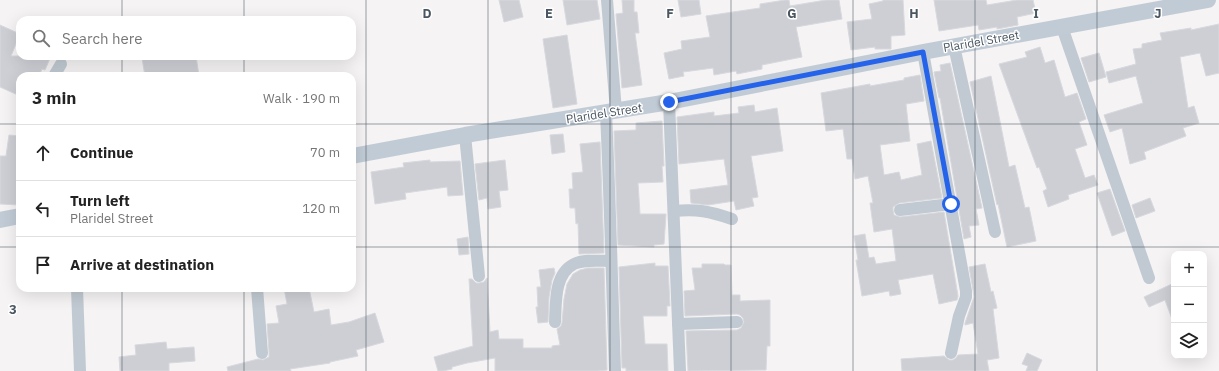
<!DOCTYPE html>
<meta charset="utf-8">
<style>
:root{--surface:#fff;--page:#f6f6f6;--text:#222;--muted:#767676;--line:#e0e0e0}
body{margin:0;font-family:"IBM Plex Sans",sans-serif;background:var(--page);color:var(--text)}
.controls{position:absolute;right:12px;bottom:12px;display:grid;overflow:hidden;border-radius:8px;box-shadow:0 4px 16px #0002}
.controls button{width:36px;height:36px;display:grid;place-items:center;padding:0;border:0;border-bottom:1px solid var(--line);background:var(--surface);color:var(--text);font:20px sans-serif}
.stop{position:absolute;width:12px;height:12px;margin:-9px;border:3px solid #2563eb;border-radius:50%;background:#fff}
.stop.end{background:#2563eb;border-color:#fff;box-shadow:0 1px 4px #0008}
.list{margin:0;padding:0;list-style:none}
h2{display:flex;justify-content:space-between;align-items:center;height:52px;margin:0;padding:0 16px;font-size:17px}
h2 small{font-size:13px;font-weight:400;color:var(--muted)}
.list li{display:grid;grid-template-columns:26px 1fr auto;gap:12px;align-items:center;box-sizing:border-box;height:56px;padding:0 16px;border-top:1px solid var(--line)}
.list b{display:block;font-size:15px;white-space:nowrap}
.list p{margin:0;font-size:13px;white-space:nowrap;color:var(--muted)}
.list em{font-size:13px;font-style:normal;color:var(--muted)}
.icon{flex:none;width:22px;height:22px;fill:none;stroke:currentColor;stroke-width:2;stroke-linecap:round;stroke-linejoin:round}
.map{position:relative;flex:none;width:1219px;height:371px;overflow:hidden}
.search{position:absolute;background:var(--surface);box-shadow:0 4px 16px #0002;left:16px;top:16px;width:340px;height:44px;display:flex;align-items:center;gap:10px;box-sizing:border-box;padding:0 14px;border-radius:12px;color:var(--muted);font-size:15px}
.panel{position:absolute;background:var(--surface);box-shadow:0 4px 16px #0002;left:16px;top:72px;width:340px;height:220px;border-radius:12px}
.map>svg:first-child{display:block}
.building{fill:#cdcfd5;stroke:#d7d9de}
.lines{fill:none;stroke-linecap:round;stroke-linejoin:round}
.street{stroke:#c1cad2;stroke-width:12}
.secondary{stroke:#c1cbd6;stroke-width:16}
.route{stroke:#2563eb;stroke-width:5}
.grid{fill:none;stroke:#4a5661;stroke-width:1;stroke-opacity:0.55}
.labels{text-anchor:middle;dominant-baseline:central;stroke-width:3;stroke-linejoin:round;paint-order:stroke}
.street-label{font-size:12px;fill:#4a5661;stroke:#fff}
.grid-label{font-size:13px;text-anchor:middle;font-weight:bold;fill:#4a5661;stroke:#fff;stroke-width:3;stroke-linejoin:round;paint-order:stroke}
</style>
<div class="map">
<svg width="1219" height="371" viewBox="0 0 1219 371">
<rect width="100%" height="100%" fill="#f5f3f3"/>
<!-- building -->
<g class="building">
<polygon points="499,0 519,0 523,17 504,22"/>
<polygon points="563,0 597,0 600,19 567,25"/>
<polygon points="622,0 634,0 634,12 637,12 639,33 635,33 642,85 622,88 616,14 623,13"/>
<polygon points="678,0 699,0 701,14 681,17"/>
<polygon points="785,0 789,0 790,6 826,0 839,0 842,19 796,27 802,57 762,65 762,69 737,74 736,71 714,75 713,68 683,72 684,76 669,79 664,53 682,49 681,41 710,37 706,16 760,8 760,4"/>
<polygon points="883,0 903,0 905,35 891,36 891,49 875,49 875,47 851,50 847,22 872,19 869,4 883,1"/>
<polygon points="934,0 986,0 987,5 1017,0 1033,0 1036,13 1017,17 1018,25 997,29 997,27 979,30 978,25 939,31"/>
<polygon points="1219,24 1219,73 1206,76 1200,53 1180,57 1188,108 1194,106 1199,123 1183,128 1186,136 1144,152 1146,159 1130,164 1122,128 1110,132 1104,115 1143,103 1136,76 1109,83 1106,72 1136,64 1133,49 1142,48 1142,44 1162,40 1160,33 1191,28 1191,30"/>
<polygon points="0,25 20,34 11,56 51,56 45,70 42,69 39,76 20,76 20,96 0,87"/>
<polygon points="567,35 577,104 553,108 543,39"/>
<polygon points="1040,47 1045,63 1054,60 1065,97 1077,93 1086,119 1079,122 1087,145 1075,149 1085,178 1094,175 1098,185 1068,195 1069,199 1048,207 1043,191 1047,189 1039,167 1037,168 999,64 1027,57 1025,52"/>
<polygon points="1099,53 1106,77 1089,82 1081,58"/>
<polygon points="153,56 196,56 199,76 145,76 142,58"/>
<polygon points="950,63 982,208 976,209 979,225 969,226 971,237 964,239 940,98 939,98 934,72 941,71 940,65"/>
<polygon points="920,75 924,101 906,104 910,141 880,145 884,175 899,172 901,180 922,175 917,144 931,141 942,198 899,203 893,207 893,210 894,215 900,217 944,212 958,296 957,300 939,304 933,274 898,280 901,294 890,296 889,291 862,296 856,260 858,260 854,236 865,234 869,258 874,257 876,264 896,261 892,229 874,232 870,203 873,203 868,176 855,179 852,159 847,159 843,129 826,131 821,93 870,84 870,86 904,80 904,78"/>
<polygon points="991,76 1009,167 1015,165 1025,208 1029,207 1036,241 1007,247 998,204 997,205 970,82"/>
<polygon points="754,105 755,112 777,108 783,151 751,156 758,197 752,198 754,206 736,210 734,201 708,205 691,203 690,190 728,185 724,159 679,164 677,117 714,112 714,116 739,113 738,107"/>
<polygon points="662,121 664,166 662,166 663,182 638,183 640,214 666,214 664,244 654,245 654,247 618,245 614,131 636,130 636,123"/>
<polygon points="563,134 565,152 552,154 550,135"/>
<polygon points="9,135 20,136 19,205 0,204 0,156 6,156"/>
<polygon points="600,142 604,253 579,254 578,223 576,224 575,208 570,208 569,189 573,189 572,173 583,172 580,144"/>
<polygon points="430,160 430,162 460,161 463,195 448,196 447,187 405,193 406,199 375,204 371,172 404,167 403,163"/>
<polygon points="505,160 508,190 499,191 501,207 488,209 487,198 479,200 475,164"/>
<polygon points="1110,189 1125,231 1112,236 1097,193"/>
<polygon points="1150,198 1155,211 1136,218 1132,205"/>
<polygon points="468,237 469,254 459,255 457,239"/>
<polygon points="655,263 655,266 668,266 670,306 667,306 667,316 643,316 645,344 667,344 668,371 626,371 626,368 622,368 619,267"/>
<polygon points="702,264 724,264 725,265 731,265 732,295 740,295 740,301 770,300 770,346 767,346 766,370 688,371 686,331 737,330 741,328 744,322 743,318 740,315 737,314 685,316 684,291 695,290 692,268 702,268"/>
<polygon points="985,264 991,292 993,291 997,308 993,309 999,358 987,360 989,371 902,371 901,359 944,356 949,360 953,360 956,358 958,355 978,354 973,323 965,325 965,323 974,297 973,290 969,267"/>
<polygon points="554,268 555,273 552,280 549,297 548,322 538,323 536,307 538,307 537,287 541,287 539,270"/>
<polygon points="588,268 604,268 607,370 598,371 495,371 495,358 467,363 452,367 452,369 443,371 438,371 434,357 473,346 469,279 472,279 476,283 479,283 484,282 487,278 490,332 498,330 499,339 523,339 523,348 552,348 552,346 560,345 557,329 561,326 562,323 564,299 567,284 573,274 580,270"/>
<polygon points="1174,283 1174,319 1172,319 1165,300 1149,307 1144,297"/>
<polygon points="284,288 309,288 314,312 329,309 331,325 349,322 375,313 384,342 356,350 358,356 330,362 330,363 290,369 291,371 228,371 227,367 258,359 263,360 269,357 269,352 267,324 279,323 276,306 287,304"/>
<polygon points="166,342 167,349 194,347 195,361 169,363 169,371 120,371 119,357 136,355 135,345"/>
<polygon points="1027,353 1042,360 1037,371 1026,371 1028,366 1022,364"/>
</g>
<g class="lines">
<!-- street -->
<g class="street">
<polyline points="607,0 616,111"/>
<polyline points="1062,27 1149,278"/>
<polyline points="954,46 995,232"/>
<polyline points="923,52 966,291 966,297 959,316 951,353"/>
<polyline points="54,76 61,64"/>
<polyline points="669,102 680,371"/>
<path d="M606,113c4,86 6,172 9,258"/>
<polyline points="465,135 479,276"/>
<polyline points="900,210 951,204"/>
<path d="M674,211c23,-2 35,0 58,8"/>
<polyline points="77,288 80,371"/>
<polyline points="257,288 262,353"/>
<path d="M555,322c1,-19 -1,-48 19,-58 10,-5 26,-3 37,-3"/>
<polyline points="678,324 737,322"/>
</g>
<!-- secondary -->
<g class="secondary">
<polyline points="352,156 465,135 669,102 923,52 1208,0"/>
<polyline points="0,220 20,216"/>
</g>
</g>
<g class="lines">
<!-- route -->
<polyline class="route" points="669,102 923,52 951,204"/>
</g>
<!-- grid -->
<path class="grid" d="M122,0v20M244,0v20M366,0v371M488,0v371M610,0v371M731,0v371M853,0v371M975,0v371M1097,0v371M122,56v20M244,56v20M0,124h20M352,124h867M0,247h20M352,247h867M122,288v83M244,288v83"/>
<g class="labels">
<!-- street labels -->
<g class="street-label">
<text transform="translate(981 41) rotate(-10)">Plaridel Street</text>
<text transform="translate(604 113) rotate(-9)">Plaridel Street</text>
</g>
</g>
<g class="grid-label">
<text x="427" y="18">D</text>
<text x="549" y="18">E</text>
<text x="670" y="18">F</text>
<text x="792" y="18">G</text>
<text x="914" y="18">H</text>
<text x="1036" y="18">I</text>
<text x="1158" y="18">J</text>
<text x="13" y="314">3</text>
</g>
</svg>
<div class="controls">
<button>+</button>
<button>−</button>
<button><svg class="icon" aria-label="layers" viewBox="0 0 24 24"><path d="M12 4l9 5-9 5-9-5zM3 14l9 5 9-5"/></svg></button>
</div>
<div class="stop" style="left:951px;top:204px"></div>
<div class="stop end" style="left:669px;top:102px"></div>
<div class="search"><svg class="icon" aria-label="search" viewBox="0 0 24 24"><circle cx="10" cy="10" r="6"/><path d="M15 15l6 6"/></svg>Search here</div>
<section class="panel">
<h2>3 min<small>Walk · 190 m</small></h2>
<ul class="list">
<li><svg class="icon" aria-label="ahead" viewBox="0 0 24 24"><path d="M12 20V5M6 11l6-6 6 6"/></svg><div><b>Continue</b></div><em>70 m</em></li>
<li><svg class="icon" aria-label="left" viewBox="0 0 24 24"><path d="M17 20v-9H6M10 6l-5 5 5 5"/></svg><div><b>Turn left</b><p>Plaridel Street</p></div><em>120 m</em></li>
<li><svg class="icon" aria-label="arrive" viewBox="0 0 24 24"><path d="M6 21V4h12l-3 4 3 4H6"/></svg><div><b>Arrive at destination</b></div></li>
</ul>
</section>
</div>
